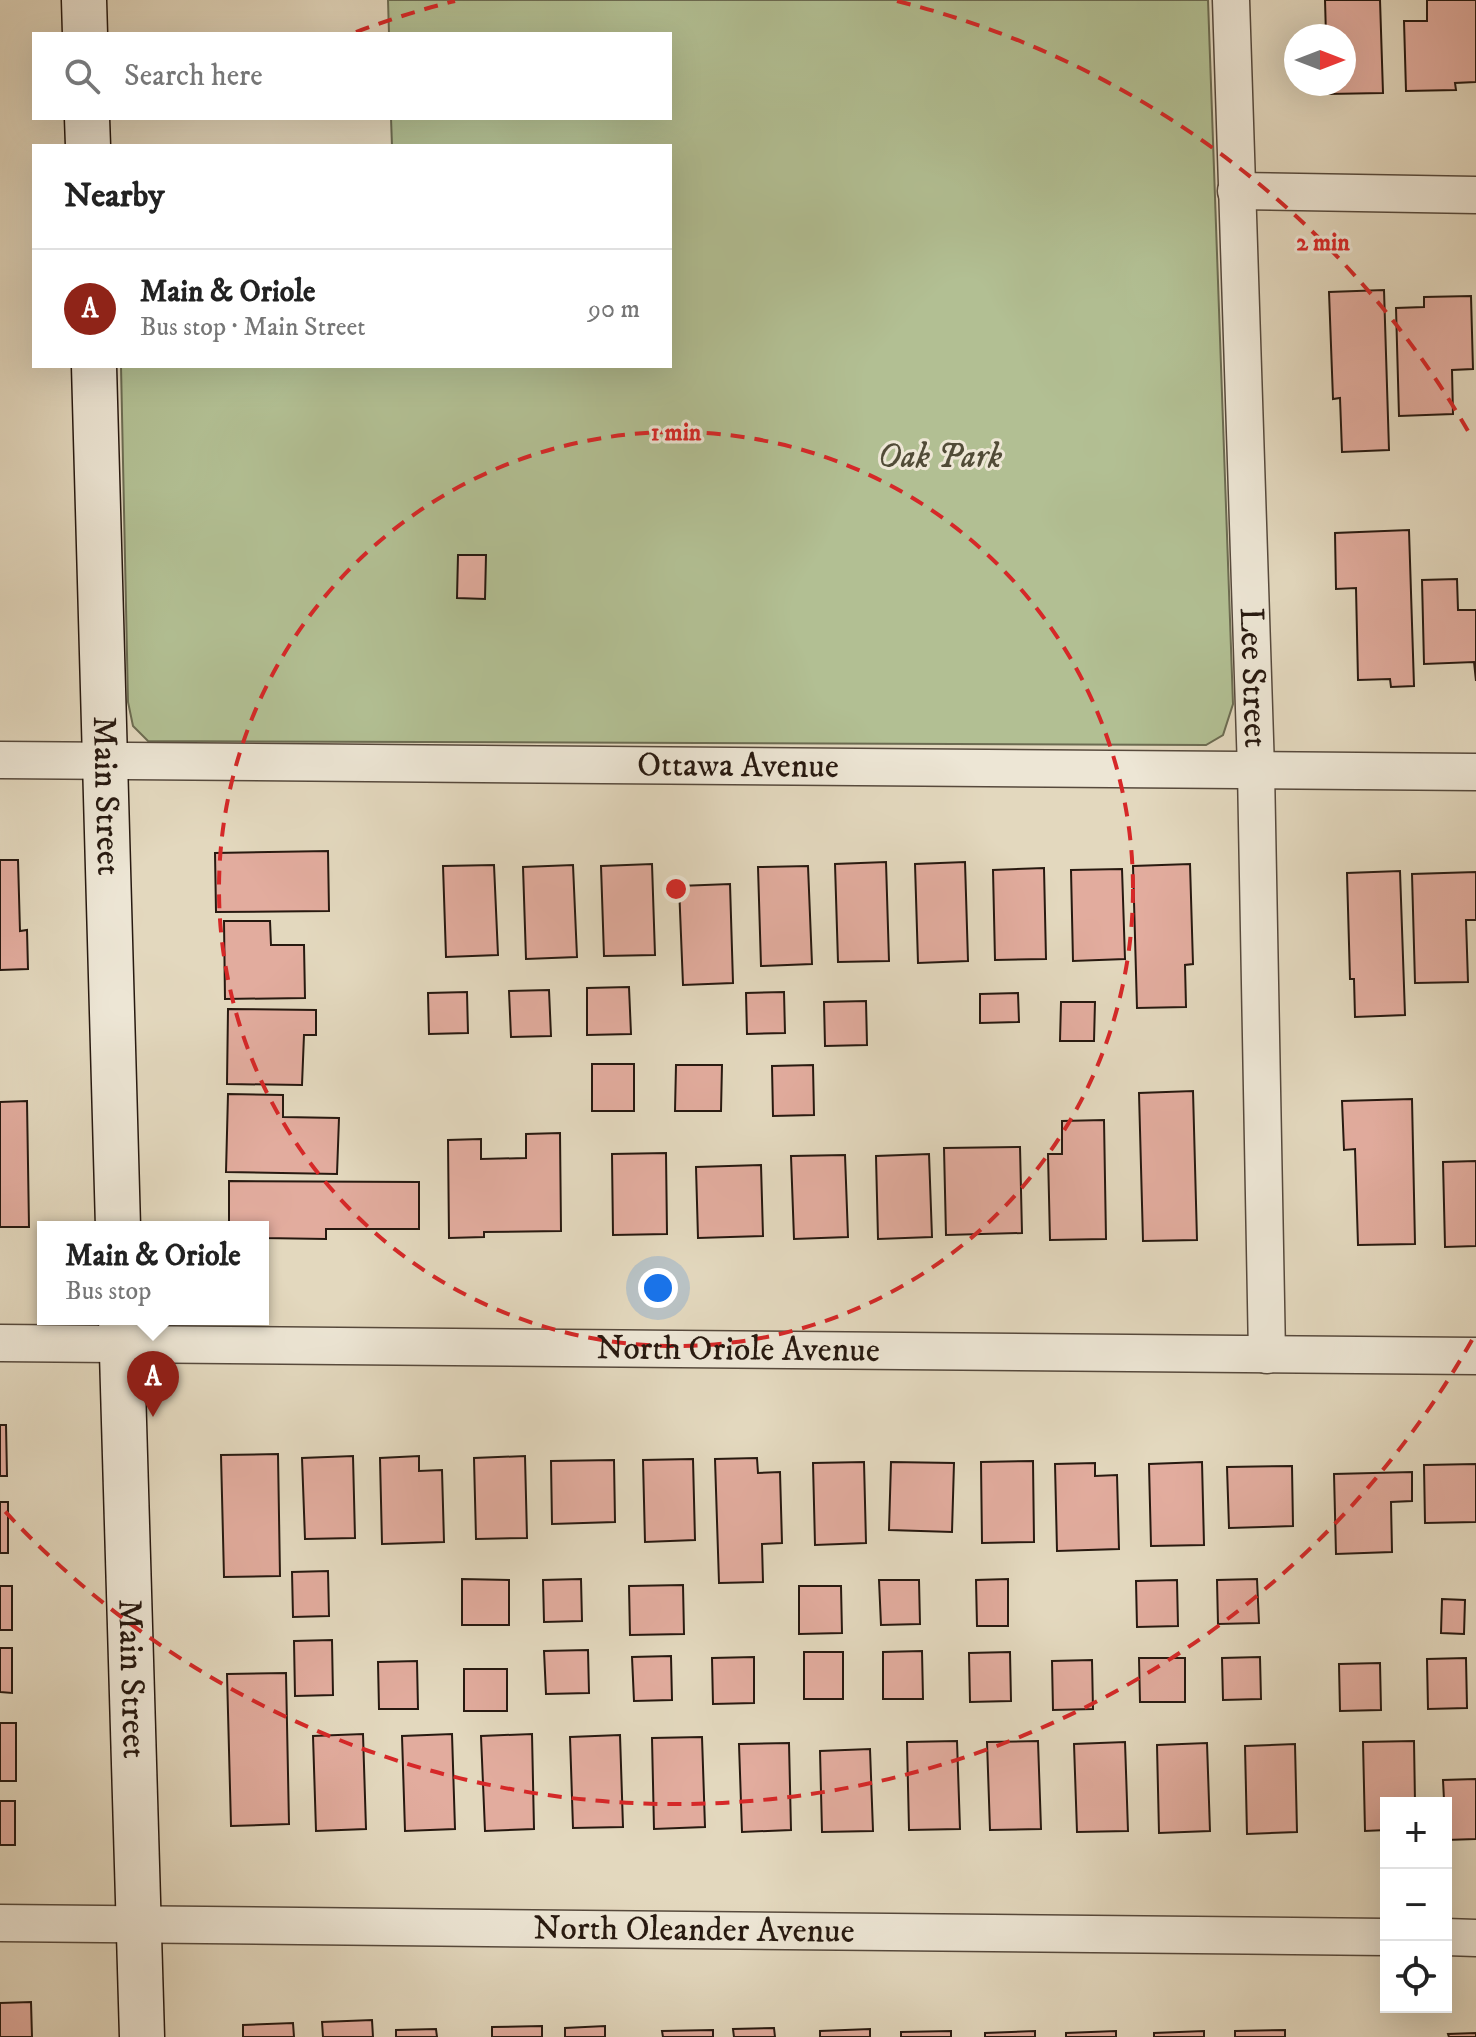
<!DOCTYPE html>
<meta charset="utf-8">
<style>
:root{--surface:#fff;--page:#f6f6f6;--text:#222;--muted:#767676;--line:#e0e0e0;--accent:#8f2418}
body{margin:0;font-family:"IM FELL DW Pica",serif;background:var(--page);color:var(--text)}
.controls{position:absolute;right:24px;bottom:24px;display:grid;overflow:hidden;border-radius:0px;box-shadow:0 8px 32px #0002}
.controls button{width:72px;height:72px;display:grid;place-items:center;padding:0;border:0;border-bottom:2px solid var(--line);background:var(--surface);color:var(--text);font:40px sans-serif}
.compass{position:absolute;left:1284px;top:24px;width:72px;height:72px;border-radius:50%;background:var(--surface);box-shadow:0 8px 32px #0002;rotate:90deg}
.you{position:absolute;left:658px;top:1288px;width:28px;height:28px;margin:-20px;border:6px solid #fff;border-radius:50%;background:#1a73e8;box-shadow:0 0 0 12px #1a73e833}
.badge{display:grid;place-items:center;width:52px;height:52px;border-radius:50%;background:var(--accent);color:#fff;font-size:26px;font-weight:700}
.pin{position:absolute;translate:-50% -66px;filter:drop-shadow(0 2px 4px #0008)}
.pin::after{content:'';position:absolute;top:42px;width:28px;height:24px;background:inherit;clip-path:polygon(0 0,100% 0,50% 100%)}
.popup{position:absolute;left:37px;top:1221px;width:232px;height:104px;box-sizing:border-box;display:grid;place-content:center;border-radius:0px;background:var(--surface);filter:drop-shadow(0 2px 6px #0005);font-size:26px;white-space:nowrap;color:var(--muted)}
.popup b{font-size:30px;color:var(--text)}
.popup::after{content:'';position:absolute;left:50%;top:100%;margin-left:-16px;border:16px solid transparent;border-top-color:var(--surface)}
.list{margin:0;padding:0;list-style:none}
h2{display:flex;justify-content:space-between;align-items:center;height:104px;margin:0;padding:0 32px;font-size:34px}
h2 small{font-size:26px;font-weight:400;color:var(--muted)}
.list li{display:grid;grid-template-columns:52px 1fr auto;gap:24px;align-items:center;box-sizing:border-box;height:120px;padding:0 32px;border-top:2px solid var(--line)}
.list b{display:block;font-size:30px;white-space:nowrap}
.list p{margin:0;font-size:26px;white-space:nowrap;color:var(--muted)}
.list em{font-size:26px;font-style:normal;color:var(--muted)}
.icon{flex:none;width:44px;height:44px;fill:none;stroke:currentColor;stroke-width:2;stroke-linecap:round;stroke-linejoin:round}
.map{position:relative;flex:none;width:1476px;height:2037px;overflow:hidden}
.search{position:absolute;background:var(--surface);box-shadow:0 8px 32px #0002;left:32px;top:32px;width:640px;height:88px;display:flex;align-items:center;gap:20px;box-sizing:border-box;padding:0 28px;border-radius:0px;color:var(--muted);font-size:30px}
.panel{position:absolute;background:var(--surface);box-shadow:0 8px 32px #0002;left:32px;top:144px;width:640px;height:224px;border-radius:0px}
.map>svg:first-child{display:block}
.green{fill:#b2bf93;stroke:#6c6c52;stroke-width:2}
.building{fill:#e2ac9e;stroke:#271910;stroke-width:2}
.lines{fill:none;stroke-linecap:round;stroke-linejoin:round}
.street-casing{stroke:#56493c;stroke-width:39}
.secondary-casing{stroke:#271910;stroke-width:47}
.street{stroke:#ede6d5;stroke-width:36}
.secondary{stroke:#ede6d5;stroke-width:44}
.ring{fill:none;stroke:#d62828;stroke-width:4;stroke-dasharray:14 10}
.labels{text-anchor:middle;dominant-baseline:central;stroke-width:6;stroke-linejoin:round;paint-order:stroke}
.park-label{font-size:34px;font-style:italic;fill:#514b37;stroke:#ede6d5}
.street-label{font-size:34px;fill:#271910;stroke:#ede6d5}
.centre{fill:#d62828;stroke:#ede6d5;stroke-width:4}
.ring-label{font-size:24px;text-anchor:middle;font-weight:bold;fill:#d62828;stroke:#ede6d5;stroke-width:6;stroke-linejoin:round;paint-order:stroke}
</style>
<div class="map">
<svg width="1476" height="2037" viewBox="0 0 1476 2037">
<rect width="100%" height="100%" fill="#e3d8be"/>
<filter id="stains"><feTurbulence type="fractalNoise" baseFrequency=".0025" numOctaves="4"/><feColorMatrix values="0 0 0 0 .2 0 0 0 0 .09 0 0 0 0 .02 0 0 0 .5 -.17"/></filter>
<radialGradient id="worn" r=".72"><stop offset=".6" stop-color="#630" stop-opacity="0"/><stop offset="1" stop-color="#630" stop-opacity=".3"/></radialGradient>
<!-- green -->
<polygon class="green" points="388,0 1208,0 1233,704 1223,735 1206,745 148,741 133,726 128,702 121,366 670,366 670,146 392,146 391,118 670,118 670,34 389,34"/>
<!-- building -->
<g class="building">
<polygon points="1325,0 1380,0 1383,93 1328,94 1328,84 1344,84 1344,36 1326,36"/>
<polygon points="1427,0 1476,0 1476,82 1455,83 1456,90 1406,91 1404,21 1427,21"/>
<polygon points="1384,290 1389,450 1342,452 1340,398 1333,399 1329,292"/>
<polygon points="1471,296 1473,369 1452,370 1453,414 1399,416 1396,308 1424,307 1424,297"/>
<polygon points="1409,530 1414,686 1391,687 1390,679 1358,680 1356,588 1336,589 1335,533"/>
<polygon points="458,555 486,555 485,599 457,598"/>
<polygon points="1457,579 1458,610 1476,610 1476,681 1474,662 1424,664 1422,580"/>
<polygon points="328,851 329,911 216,912 215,853"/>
<polygon points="0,860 18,860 20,931 27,930 28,969 0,970"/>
<polygon points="886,862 889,961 838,962 835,864"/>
<polygon points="965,862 968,961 918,963 915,864"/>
<polygon points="652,864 655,955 604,956 601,866"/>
<polygon points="1190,864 1193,964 1185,965 1186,1007 1137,1008 1133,866"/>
<polygon points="494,865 498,955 446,957 443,866"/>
<polygon points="573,865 577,957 526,959 523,867"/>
<polygon points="808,866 812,964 761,966 758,867"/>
<polygon points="1044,868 1046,959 995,960 993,870"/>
<polygon points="1122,869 1125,959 1073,961 1071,870"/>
<polygon points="1400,871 1405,1015 1355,1017 1354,979 1350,979 1347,873"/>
<polygon points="1476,872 1476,920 1466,920 1468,982 1415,983 1412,874"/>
<polygon points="730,884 733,983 683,985 679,886"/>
<polygon points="224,921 270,921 271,945 304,945 305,998 225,999"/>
<polygon points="629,987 631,1034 587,1035 587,988"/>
<polygon points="549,990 551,1036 511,1037 509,991"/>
<polygon points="467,992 468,1033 429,1034 428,993"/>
<polygon points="784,992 785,1033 747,1034 746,993"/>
<polygon points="1018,993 1019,1022 980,1023 980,994"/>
<polygon points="866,1001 867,1045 825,1046 824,1002"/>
<polygon points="1061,1002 1095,1002 1094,1041 1060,1041"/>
<polygon points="228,1009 316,1010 316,1035 304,1035 302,1085 227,1084"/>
<rect x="592" y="1064" width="42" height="47"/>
<polygon points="676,1065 722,1065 721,1111 675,1111"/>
<polygon points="813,1065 814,1115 773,1116 772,1066"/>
<polygon points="1193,1091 1197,1240 1143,1241 1139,1093"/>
<polygon points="228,1094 283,1095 283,1117 339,1118 337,1174 226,1172"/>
<polygon points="1412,1099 1415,1244 1358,1245 1355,1149 1344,1150 1342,1101"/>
<polygon points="27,1101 29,1227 0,1227 0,1102"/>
<polygon points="1104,1120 1106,1239 1050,1240 1048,1154 1062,1154 1062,1121"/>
<polygon points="560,1133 561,1231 484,1232 484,1237 449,1238 448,1140 481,1139 481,1159 526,1158 526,1134"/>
<polygon points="1020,1147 1022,1233 946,1235 944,1148"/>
<polygon points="666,1153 667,1234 613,1235 612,1154"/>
<polygon points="929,1154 932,1237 878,1239 876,1156"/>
<polygon points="845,1155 848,1237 794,1239 791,1156"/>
<polygon points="1476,1161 1476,1246 1445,1247 1443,1162"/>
<polygon points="761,1165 763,1236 698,1238 696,1167"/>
<polygon points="229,1181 419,1182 419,1229 326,1229 326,1239 263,1238 263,1227 229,1227"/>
<polygon points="0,1425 6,1425 7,1476 0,1476"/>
<polygon points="278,1454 280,1576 224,1577 221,1455"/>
<polygon points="353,1456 355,1538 305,1539 302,1458"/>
<polygon points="419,1456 419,1471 442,1470 444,1542 382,1544 380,1458"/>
<polygon points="525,1456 527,1538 476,1539 474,1458"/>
<polygon points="757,1458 758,1473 780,1472 782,1543 762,1544 763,1582 719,1583 715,1459"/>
<polygon points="693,1459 695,1540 645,1542 643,1460"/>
<polygon points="614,1460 615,1522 552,1524 551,1461"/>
<polygon points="1033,1461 1034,1542 982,1543 981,1462"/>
<polygon points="864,1462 866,1543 815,1545 813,1463"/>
<polygon points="891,1462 954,1463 952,1532 889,1530"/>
<polygon points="1202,1462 1204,1545 1151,1546 1149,1464"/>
<polygon points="1095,1463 1095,1476 1117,1475 1119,1549 1057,1551 1055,1464"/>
<polygon points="1476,1464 1476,1522 1425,1523 1424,1465"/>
<polygon points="1292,1466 1293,1526 1229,1528 1227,1467"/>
<polygon points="1412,1472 1412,1501 1391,1502 1392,1552 1336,1554 1334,1474"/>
<rect x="0" y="1502" width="8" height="51"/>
<polygon points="328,1571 329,1616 293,1617 292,1572"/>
<polygon points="462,1579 509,1580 509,1625 462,1625"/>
<polygon points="581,1579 582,1621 544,1622 543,1580"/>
<polygon points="1008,1579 1008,1626 977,1626 976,1580"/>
<polygon points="1257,1579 1259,1623 1218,1624 1217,1580"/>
<polygon points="879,1580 919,1580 920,1624 881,1625"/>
<polygon points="1177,1580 1178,1626 1137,1627 1136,1581"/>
<polygon points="683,1585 684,1634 630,1635 629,1586"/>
<rect x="0" y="1586" width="12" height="44"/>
<polygon points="799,1586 841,1586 842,1633 799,1634"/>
<polygon points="1442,1599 1465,1600 1464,1634 1441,1633"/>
<polygon points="332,1640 333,1695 295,1696 294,1641"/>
<polygon points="0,1648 12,1648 12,1693 0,1692"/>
<polygon points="588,1650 589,1693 546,1694 544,1651"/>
<polygon points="922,1651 923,1699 883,1699 883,1652"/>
<rect x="804" y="1652" width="39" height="47"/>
<polygon points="1010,1652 1011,1701 970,1702 969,1653"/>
<polygon points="671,1656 672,1700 634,1701 632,1657"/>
<polygon points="754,1657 754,1703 713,1704 712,1658"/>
<polygon points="1260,1657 1261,1699 1223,1700 1222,1658"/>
<polygon points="1139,1658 1185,1658 1185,1702 1140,1702"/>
<polygon points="1466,1658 1467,1708 1428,1709 1427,1659"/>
<polygon points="1092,1660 1093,1709 1053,1710 1052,1661"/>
<polygon points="417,1661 418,1709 379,1709 378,1662"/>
<polygon points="1380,1663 1381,1710 1340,1711 1339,1664"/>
<rect x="464" y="1669" width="43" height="42"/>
<polygon points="286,1673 289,1824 231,1826 227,1674"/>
<rect x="0" y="1723" width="16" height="58"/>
<polygon points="363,1734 366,1829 316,1831 313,1736"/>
<polygon points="452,1734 455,1829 405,1831 402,1736"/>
<polygon points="532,1734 534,1829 485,1831 481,1736"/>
<polygon points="620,1735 623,1827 573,1828 570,1737"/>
<polygon points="702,1737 705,1827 654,1829 652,1738"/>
<polygon points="957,1741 960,1829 909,1830 907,1742"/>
<polygon points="1038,1741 1041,1829 990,1830 987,1742"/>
<polygon points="1414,1741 1415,1803 1386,1803 1386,1830 1365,1831 1363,1742"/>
<polygon points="1125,1742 1128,1831 1077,1832 1074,1744"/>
<polygon points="789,1743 791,1830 742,1832 739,1744"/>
<polygon points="1207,1743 1210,1831 1159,1833 1157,1745"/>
<polygon points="1295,1744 1297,1832 1247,1834 1245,1746"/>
<polygon points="870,1749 873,1831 822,1832 820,1751"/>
<polygon points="1476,1779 1476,1839 1446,1840 1443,1780"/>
<rect x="0" y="1801" width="15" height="44"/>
<polygon points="31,2002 32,2037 0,2037 0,2003"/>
<polygon points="372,2020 373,2037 323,2037 322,2022"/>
<polygon points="293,2023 294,2037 243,2037 243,2025"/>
<polygon points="542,2026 542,2037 492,2037 492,2027"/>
<polygon points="605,2026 605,2037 565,2037 565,2028"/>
<polygon points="774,2028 775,2037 734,2037 733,2029"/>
<polygon points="436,2029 437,2037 396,2037 396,2030"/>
<polygon points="870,2029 870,2037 820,2037 820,2031"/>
<polygon points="713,2030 713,2037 663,2037 662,2031"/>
<polygon points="1285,2030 1285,2037 1235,2037 1235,2031"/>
<polygon points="951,2031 951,2037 901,2037 901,2032"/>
<polygon points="1035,2031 1035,2037 985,2037 985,2033"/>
<polygon points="1116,2031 1116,2037 1066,2037 1066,2033"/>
<polygon points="1204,2031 1204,2037 1154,2037 1154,2033"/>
<polygon points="1476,2033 1476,2037 1449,2037 1448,2034"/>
</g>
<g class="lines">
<!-- street casing -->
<g class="street-casing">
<g id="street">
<path id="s1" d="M1231,0l25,770 11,585"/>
<polyline points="1236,191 1476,195"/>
<path id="s2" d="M0,760l1476,12"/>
<path id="s3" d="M0,1343l1476,13"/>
<path id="s4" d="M0,1923l1386,14"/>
<polyline points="1446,1937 1476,1938"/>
</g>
</g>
<!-- secondary casing -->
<g class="secondary-casing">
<g id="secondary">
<polyline points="84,0 85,34"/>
<polyline points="87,118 88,146"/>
<path id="s5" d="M94,366l24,861"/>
<path id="s6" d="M121,1319l21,718"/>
</g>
</g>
<!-- street -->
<use href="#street" class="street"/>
<!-- secondary -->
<use href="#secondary" class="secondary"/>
</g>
<!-- distance rings -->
<g class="ring">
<circle cx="676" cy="889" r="457"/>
<path d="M1472 1340A915 915 0 0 1 1 1507M356 32A915 915 0 0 1 455 1M897 1A915 915 0 0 1 1472 438"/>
</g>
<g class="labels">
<!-- park labels -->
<g class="park-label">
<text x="940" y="457">Oak Park</text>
</g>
<!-- street labels -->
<g class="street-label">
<text stroke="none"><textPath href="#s1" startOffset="678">Lee Street</textPath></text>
<text stroke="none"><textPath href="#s2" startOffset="738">Ottawa Avenue</textPath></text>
<text stroke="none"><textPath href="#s5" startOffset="430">Main Street</textPath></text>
<text stroke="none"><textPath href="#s3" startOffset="738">North Oriole Avenue</textPath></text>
<text stroke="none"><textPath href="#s6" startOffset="360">Main Street</textPath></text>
<text stroke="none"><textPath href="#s4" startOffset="694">North Oleander Avenue</textPath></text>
</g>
</g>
<circle cx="676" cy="889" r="12" class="centre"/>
<g class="ring-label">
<text x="1323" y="250">2 min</text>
<text x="676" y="440">1 min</text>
</g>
<rect width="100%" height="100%" filter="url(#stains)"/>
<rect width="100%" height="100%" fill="url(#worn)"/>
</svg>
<div class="controls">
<button>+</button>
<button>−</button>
<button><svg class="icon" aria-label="locate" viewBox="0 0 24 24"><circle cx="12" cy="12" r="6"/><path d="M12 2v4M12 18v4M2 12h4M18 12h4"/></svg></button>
</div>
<svg class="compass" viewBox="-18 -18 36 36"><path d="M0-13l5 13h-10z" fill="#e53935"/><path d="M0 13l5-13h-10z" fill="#767676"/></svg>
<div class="you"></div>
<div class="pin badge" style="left:153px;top:1417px">A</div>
<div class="popup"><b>Main &amp; Oriole</b>Bus stop</div>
<div class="search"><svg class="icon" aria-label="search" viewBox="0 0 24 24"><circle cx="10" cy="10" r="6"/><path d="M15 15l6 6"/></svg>Search here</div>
<section class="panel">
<h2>Nearby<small></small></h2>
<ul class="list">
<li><span class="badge">A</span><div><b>Main &amp; Oriole</b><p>Bus stop · Main Street</p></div><em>90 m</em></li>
</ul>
</section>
</div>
